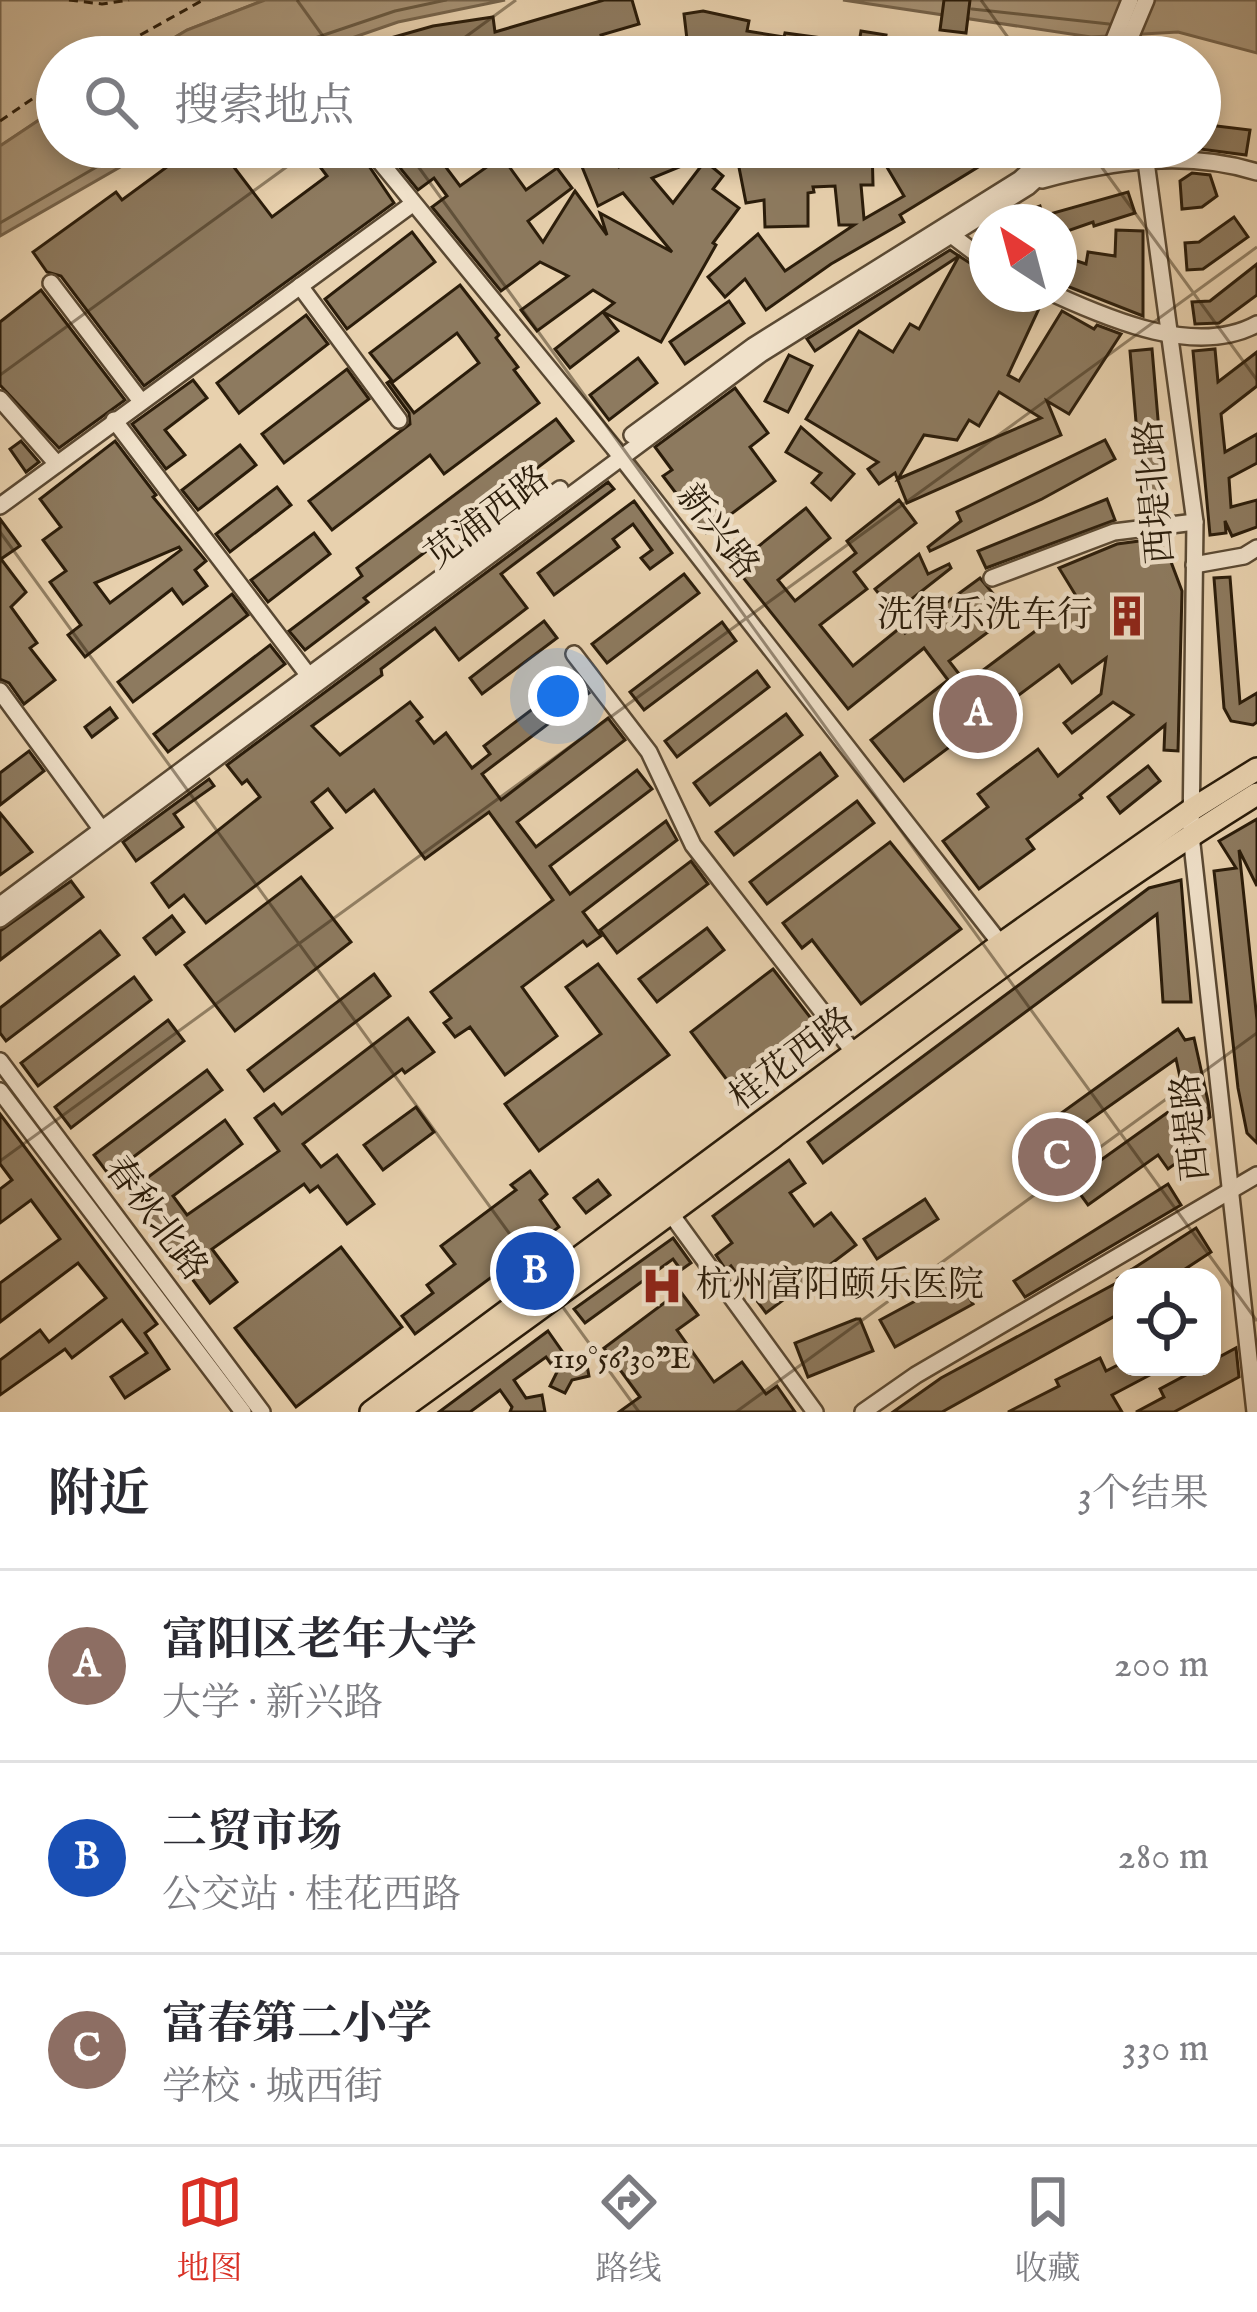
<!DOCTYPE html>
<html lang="zh">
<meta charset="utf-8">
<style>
:root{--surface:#fff;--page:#f2f2f3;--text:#2b2b33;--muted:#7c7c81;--line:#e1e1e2;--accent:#d93025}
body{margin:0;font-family:"IM FELL English","Noto Serif SC",serif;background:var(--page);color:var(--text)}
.controls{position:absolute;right:36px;bottom:36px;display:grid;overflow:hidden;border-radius:24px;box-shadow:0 6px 18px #0003}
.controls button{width:108px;height:108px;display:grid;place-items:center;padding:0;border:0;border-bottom:3px solid var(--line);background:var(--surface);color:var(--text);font:60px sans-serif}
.compass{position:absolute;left:969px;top:204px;width:108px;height:108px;border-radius:50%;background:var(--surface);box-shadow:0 6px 18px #0003;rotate:324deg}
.you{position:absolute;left:558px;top:696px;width:42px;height:42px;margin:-30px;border:9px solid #fff;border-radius:50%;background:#1a73e8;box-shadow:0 0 0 18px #1a73e833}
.badge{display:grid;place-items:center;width:78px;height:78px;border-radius:50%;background:var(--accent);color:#fff;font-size:39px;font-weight:700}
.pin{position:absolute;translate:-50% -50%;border:6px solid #fff;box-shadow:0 3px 12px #0006}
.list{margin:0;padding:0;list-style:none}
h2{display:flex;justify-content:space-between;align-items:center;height:156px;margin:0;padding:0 48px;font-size:51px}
h2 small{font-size:39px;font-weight:400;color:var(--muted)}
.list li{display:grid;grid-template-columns:78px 1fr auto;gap:36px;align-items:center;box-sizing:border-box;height:192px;padding:0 48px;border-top:3px solid var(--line)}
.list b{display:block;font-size:45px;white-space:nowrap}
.list p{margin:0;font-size:39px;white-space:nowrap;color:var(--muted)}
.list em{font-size:39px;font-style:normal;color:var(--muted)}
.icon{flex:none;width:66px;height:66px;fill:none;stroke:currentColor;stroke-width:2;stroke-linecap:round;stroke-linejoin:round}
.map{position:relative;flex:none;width:1257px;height:1412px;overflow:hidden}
.search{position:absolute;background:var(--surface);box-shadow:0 6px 18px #0003;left:36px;right:36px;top:36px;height:132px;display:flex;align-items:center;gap:30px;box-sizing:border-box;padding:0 42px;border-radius:66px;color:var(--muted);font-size:45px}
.sheet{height:732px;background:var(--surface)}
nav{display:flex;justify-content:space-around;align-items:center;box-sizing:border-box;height:168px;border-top:3px solid var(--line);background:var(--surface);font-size:33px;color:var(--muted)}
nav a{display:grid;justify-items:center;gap:6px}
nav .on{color:var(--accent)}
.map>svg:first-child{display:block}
.green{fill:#c8b292;stroke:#79674e;stroke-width:3}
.water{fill:#a79376;stroke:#75634b;stroke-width:3}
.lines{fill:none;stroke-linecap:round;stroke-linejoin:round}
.shore{stroke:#685840;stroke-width:3}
.building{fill:#8d7a5f;stroke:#2a1c0a;stroke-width:3;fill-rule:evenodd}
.minor-casing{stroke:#5a4933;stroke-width:20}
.major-casing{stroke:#2a1c0a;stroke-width:26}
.path{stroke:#2a1c0a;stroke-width:3;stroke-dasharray:9 6;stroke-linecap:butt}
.minor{stroke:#f0e1ca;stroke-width:15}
.major{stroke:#e8d1ae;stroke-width:21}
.ticks{fill:none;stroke:#2a1c0a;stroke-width:3;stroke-opacity:0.45}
.labels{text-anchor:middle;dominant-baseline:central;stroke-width:9;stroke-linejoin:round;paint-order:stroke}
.street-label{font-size:36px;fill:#2a1c0a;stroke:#f0e1ca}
.poi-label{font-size:36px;fill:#2a1c0a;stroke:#f0e1ca;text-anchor:end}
.ticks-label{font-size:30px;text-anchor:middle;fill:#2a1c0a;stroke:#f0e1ca;stroke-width:9;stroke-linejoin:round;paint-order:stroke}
</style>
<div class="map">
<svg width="1257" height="1412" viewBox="0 0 1257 1412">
<rect width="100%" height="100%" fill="#e8d1ae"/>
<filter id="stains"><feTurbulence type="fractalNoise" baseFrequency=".00167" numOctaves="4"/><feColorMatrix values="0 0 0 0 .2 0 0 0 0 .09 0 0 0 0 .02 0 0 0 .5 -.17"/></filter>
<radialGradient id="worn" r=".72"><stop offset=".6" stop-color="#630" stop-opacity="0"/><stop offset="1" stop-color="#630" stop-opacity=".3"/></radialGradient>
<!-- green -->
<polygon class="green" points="0,0 265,0 187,30 142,57 57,57 57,108 0,146"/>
<!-- water -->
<g class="water">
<polygon points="265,0 505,0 398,22 297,57 142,57 187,30"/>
<polygon points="843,0 1257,0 1257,53 1178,32 1091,37"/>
<polygon points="57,108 57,147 155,147 0,236 0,146"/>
</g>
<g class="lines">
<!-- shore -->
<g class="shore">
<polyline points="972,9 1109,24"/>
<polyline points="300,57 302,47 309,40 395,11 446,0"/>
<polyline points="0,223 131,147"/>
</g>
</g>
<!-- building -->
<g class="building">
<polygon points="604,0 632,0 639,24 601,35 607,57 570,57 566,44 533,57 512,57 508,44 427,57 342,57 366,45 433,26 493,17 495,32"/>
<polygon points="944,0 970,0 966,33 940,30"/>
<polygon points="703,11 749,21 747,31 784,37 785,33 859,43 861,31 886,35 882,57 702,57 704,46 688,48 684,14"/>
<polygon points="677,45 679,57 640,57 639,51"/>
<polygon points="1200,124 1250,130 1246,155 1200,149"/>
<polygon points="194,147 242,147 227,158 272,217 327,176 305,147 356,147 394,203 144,386 61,276 47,272 33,252 116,192 122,200"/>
<polygon points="383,147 405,147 420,166 436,154 460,186 491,164 485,147 495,147 526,190 557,168 572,188 528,221 543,242 575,191 607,235 600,213 672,252 623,193 598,206 576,152 589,147 611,147 619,167 656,147 728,147 652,178 673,203 705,161 723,176 713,189 739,208 713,243 716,245 661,342 603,312 618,331 570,368 555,349 614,303 593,290 537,331 521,310 568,276 540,262 501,291 432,207 447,196 434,178 418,190"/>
<polygon points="735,147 872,147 873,185 861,185 864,219 904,196 875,147 1003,147 1007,158 980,166 900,215 904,222 831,264 766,310 745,279 725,297 708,277 758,234 785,271 854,225 839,225 835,186 813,187 814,192 808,193 808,226 765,227 764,200 746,203"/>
<polygon points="1192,173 1210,175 1217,196 1202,207 1182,209 1180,181"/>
<polygon points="1128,192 1135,213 1094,226 1093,222 1059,234 1059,222 998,222 1040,206 1043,216"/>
<polygon points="1234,217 1248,237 1203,269 1187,270 1185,243 1199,242"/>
<polygon points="1116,230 1143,231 1143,316 1059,283 1059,255 1086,264 1088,252 1115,256"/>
<polygon points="412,232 435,262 347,329 325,299"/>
<polygon points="950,250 959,256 815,351 807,339"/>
<path d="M959,256l28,18v20h43l13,6 -35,75 11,6 43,-70 32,18 3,-4 24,9 -52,80 -22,-13 14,34 -154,68 -12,-30 -16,11 -11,-15 10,-7 -72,-43 53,-88 34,21 17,-28 9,5zM999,392l42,26 -143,61 26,-44 33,5 12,-20 10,6z"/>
<polygon points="1257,264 1257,295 1219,323 1195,324 1192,302 1210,301"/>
<polygon points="460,285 499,335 496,338 518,367 514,370 539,403 444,474 430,455 332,530 309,501 410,424 409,413 387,383 390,381 414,413 479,363 457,333 393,382 370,353"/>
<polygon points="41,290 125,400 59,448 0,385 0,322"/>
<polygon points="729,301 744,323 685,364 670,342"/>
<polygon points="306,315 328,344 239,413 217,383"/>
<polygon points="1152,349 1166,513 1144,516 1130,351"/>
<polygon points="1215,349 1218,382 1257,352 1257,386 1221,414 1225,452 1257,434 1257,463 1229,478 1231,507 1257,500 1257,527 1232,536 1225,521 1226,533 1210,535 1193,351"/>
<polygon points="789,355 812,366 788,412 765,401"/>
<polygon points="638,358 657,383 609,420 590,395"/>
<polygon points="347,369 369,399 284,463 262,434"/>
<polygon points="193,380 207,398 165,430 185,455 166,469 132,424"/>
<polygon points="735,388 768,433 750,447 775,481 706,533 663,476 672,470 655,447"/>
<polygon points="556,419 573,441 364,598 368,602 305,650 289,631 362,576 357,568"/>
<polygon points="801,427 854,474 831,500 812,483 821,473 786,452"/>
<polygon points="1105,440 1115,459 1042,499 930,551 928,547 961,521 957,512"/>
<polygon points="21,441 39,462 26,472 10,449"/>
<path d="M115,441l41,54 -3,2 53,64 -11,9 12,16 -24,18 -11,-15 -87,68 -17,-22 13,-10 -31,-43 16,-11 -23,-31 18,-13 -21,-28zM179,547l2,3 -71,53 -15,-20z"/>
<polygon points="240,445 256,465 198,510 182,490"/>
<polygon points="608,482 614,489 501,574 527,608 459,660 435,628 381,669 382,675 312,726 340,755 410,702 422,717 417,721 434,743 446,733 472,768 490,754 484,746 576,676 589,693 482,774 501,800 608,718 625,740 517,822 536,847 637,770 652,789 550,866 570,894 666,821 677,840 583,912 601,936 587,946 583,941 522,987 557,1036 505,1075 470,1027 455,1037 444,1023 451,1018 431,992 553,900 489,812 425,859 374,790 346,812 328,789 312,802 332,828 206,923 184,895 169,907 152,883 260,797 247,780 242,784 227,765"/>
<polygon points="277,487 291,505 230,552 216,534"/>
<polygon points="1107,499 1115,520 986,568 978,551"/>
<polygon points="899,500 916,523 854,572 867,589 820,625 853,666 901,627 905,633 980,578 1011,615 949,661 966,683 1078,599 1059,568 1117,544 1162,538 1162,556 1168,554 1182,591 1178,751 1164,750 1165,725 1080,795 1082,798 1027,839 1034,849 979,889 943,841 988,807 978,794 1038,749 1058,776 1133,715 1113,702 1072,733 1064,723 1101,694 1106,658 1072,683 1059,665 904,781 871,740 948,680 924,648 848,709 734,566 806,508 830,538 778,580 795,601 856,553 847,541"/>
<polygon points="634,501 672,553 650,569 641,558 652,550 633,524 613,539 619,547 554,595 538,573"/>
<polygon points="0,519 20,546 1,559 26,592 11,607 37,643 30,648 55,680 24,704 9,683 0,679"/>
<polygon points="314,533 330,554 268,602 251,580"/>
<polygon points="919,554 928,574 949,564 951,568 894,613 875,589"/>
<polygon points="684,574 699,593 607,663 592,644"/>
<polygon points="1230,577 1240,703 1257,693 1257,722 1253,725 1231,721 1224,708 1214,578"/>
<polygon points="232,594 248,615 133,702 118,682"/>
<polygon points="544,621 557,638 482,694 470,678"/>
<polygon points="722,622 736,641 644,710 630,692"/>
<polygon points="270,645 285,664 168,752 154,734"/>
<polygon points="757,671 769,687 677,757 665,741"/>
<polygon points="110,708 117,718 92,737 85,727"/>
<polygon points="786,714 802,735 710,805 694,783"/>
<polygon points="29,751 44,771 0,805 0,773"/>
<polygon points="820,753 837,776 734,855 716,832"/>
<polygon points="1148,766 1160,781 1120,813 1108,797"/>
<polygon points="209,779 214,786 174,814 183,827 136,861 123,842"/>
<polygon points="857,801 874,823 767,904 750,882"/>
<polygon points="0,813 32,852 0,875"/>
<polygon points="1257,819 1257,886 1239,850 1257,1020 1257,1143 1247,1133 1238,1088 1214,871 1236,868 1219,841"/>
<polygon points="890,842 961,929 861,1004 812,940 802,948 783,923"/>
<polygon points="691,861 708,884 617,953 600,930"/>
<polygon points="301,877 351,942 235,1031 185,965"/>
<polygon points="1181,880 1191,1002 1163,1002 1157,914 823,1163 808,1142 1149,888"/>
<polygon points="71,881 83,897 0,960 0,931"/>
<polygon points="172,916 184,932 156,954 144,938"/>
<polygon points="707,928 724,950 657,1002 639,979"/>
<polygon points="100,931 119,955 6,1041 0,1033 0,1008"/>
<polygon points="598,964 669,1055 539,1151 505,1104 601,1034 566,987"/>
<polygon points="773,969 813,1021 730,1084 691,1032"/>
<polygon points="374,974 390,996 264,1091 248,1070"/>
<polygon points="134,977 151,1000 38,1086 21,1063"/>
<polygon points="408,1018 434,1052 405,1073 402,1069 303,1144 321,1167 337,1155 374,1204 347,1224 318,1186 310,1192 304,1184 212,1249 237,1282 210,1303 113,1172 109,1175 94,1155 207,1070 222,1090 132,1158 147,1178 225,1120 242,1144 173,1196 187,1215 279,1151 255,1118 274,1104 282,1114"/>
<polygon points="168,1020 184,1041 71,1128 55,1107"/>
<path d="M1178,1029l7,11 9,-2 14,63 2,16 -27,20 10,14 -25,18 -10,-14 -70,50 -53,-73zM1176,1059l9,41 -98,70 -23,-32z"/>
<polygon points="416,1107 434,1132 383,1170 364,1145"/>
<polygon points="0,1114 157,1324 145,1333 169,1369 125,1398 111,1377 147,1353 122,1320 72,1358 65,1349 0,1395 0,1360 40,1330 49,1342 106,1298 78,1263 0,1322 0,1283 60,1239 31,1200 0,1223 0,1189 12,1180 0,1164"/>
<polygon points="789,1160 805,1183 790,1193 814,1226 831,1213 856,1245 766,1313 731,1266 726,1270 716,1255 732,1243 713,1216"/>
<polygon points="530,1171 547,1194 540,1200 559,1227 415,1334 402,1316 433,1293 427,1285 455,1264 441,1246 516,1190 511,1185"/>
<polygon points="598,1180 610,1195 586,1213 574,1198"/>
<polygon points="1168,1184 1181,1205 1025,1297 1014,1281"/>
<polygon points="925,1199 938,1219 877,1259 864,1239"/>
<polygon points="1196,1228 1211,1252 1173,1277 1120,1277"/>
<polygon points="673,1238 691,1263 681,1270 673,1259 585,1323 574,1309"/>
<polygon points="341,1247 402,1327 296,1407 235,1328"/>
<polygon points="958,1278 973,1304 895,1347 880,1320"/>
<polygon points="1122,1280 1122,1312 942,1412 893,1412 941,1378"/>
<polygon points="680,1291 698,1315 677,1330 714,1382 742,1362 766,1394 777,1386 795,1412 619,1412 640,1397 604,1348"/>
<polygon points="856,1319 860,1319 873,1351 808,1377 795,1343"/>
<polygon points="548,1331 564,1354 551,1364 546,1357 514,1380 526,1398 542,1395 545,1412 510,1412 512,1407 500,1390 470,1412 439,1412"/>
<polygon points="1236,1348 1239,1377 1174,1412 1136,1412 1164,1397 1160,1389 1201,1367 1212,1367 1212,1361"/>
<polygon points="1100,1358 1106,1371 1122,1363 1122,1367 1165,1367 1112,1395 1122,1412 1008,1412 1059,1386 1056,1380"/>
<polygon points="586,1360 589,1376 572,1380 565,1393 550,1386 557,1372 553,1366"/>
</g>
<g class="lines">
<!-- minor casing -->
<g class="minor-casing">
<g id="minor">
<polyline points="1107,57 1130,0"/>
<polyline points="1122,57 1146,0"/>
<polyline points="368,147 614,448 1007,952"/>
<polyline points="1144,147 1195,522 1191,835 1255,1412"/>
<path d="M1042,180c71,-19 143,-30 215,-8"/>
<polyline points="950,234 987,262"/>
<polyline points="51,283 140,400"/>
<polyline points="300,286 399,420"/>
<path d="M1054,294c57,26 143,63 203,30"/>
<polyline points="0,399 57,464"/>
<polyline points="114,420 309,676"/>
<polyline points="632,435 753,346 1020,179 1055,147"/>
<polyline points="0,506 411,205"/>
<polyline points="1194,565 1244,556 1257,548"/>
<polyline points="992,578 1114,532 1195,522"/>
<polyline points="574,654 649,752 693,845 855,1054"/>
<polyline points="0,691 102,830"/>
<polyline points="0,905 560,489"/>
<polyline points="0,919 761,354 1028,187 1072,147"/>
<polyline points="0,1061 262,1412"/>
<polyline points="0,1091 243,1412"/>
<polyline points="671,1214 815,1412"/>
<polyline points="863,1412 916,1375 1257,1175"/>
</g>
</g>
<!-- major casing -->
<g class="major-casing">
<g id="major">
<polyline points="371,1412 1001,944 1191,810 1257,769"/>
<path d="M397,1412c126,-91 252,-182 376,-275 158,-119 316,-239 484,-343"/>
</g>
</g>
<!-- path -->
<g class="path">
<polyline points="69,0 102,4 129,0"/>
<polyline points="101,57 203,0"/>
<polyline points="0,121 57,82"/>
</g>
<!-- minor -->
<use href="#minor" class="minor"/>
<!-- major -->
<use href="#major" class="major"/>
</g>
<!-- ticks -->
<path class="ticks" d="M297,0l41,57M981,0l41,57M438,57l78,-57M404,147l853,1174M1087,147l170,233M0,375l314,-228M0,532l639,880M0,1161l1257,-914M736,1412l521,-379"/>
<!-- icons -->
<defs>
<g id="building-bare" transform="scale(3.24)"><path d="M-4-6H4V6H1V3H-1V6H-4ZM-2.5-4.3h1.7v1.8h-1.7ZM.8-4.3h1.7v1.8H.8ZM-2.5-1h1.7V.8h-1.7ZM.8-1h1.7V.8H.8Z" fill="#8f2418" stroke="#f0e1ca" stroke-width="2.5" paint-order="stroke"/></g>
<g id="hospital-bare" transform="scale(3.24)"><path d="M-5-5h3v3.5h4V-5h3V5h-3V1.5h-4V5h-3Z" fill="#8f2418" stroke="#f0e1ca" stroke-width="2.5" paint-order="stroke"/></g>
</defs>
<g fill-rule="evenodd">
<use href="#building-bare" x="1127" y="616"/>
<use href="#hospital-bare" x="662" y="1286"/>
</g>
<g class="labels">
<!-- street labels -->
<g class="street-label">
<text transform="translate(1156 492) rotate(-95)">西堤北路</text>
<text transform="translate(488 518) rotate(-37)">苋浦西路</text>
<text transform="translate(717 532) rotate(52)">新兴路</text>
<text transform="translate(792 1060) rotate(-37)">桂花西路</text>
<text transform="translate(1192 1127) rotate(-96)">西堤路</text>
<text transform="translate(155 1219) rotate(53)">春秋北路</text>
</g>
<!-- poi labels -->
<g class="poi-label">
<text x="1093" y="616">洗得乐洗车行</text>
<text x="696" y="1286" text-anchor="start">杭州富阳颐乐医院</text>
</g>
</g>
<g class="ticks-label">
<text x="622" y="1368">119°56'30"E</text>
</g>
<rect width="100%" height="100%" filter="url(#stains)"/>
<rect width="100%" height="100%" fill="url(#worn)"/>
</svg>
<div class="controls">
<button><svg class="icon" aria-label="locate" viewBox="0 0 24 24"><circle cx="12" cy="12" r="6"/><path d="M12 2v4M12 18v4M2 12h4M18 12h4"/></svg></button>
</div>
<svg class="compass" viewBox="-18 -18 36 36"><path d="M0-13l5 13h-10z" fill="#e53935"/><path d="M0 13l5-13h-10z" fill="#7c7c81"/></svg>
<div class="you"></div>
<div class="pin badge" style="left:978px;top:714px;background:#8d6e63">A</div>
<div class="pin badge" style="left:535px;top:1271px;background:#1a4fb4">B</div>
<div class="pin badge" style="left:1057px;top:1157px;background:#8d6e63">C</div>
<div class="search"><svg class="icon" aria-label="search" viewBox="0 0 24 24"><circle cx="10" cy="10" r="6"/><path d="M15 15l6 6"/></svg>搜索地点</div>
</div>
<section class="sheet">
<h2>附近<small>3个结果</small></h2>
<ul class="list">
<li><span class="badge" style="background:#8d6e63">A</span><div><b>富阳区老年大学</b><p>大学 · 新兴路</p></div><em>200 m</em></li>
<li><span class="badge" style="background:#1a4fb4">B</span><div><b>二贸市场</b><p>公交站 · 桂花西路</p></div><em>280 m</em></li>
<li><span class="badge" style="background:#8d6e63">C</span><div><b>富春第二小学</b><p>学校 · 城西街</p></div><em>330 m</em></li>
</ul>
</section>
<nav>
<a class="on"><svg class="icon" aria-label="map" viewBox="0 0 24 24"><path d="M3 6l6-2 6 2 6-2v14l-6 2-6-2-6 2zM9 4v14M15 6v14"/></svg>地图</a>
<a><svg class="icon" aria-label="directions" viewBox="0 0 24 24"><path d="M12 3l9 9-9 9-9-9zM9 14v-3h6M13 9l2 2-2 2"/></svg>路线</a>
<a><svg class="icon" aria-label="saved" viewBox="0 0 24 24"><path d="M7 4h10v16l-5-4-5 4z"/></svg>收藏</a>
</nav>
